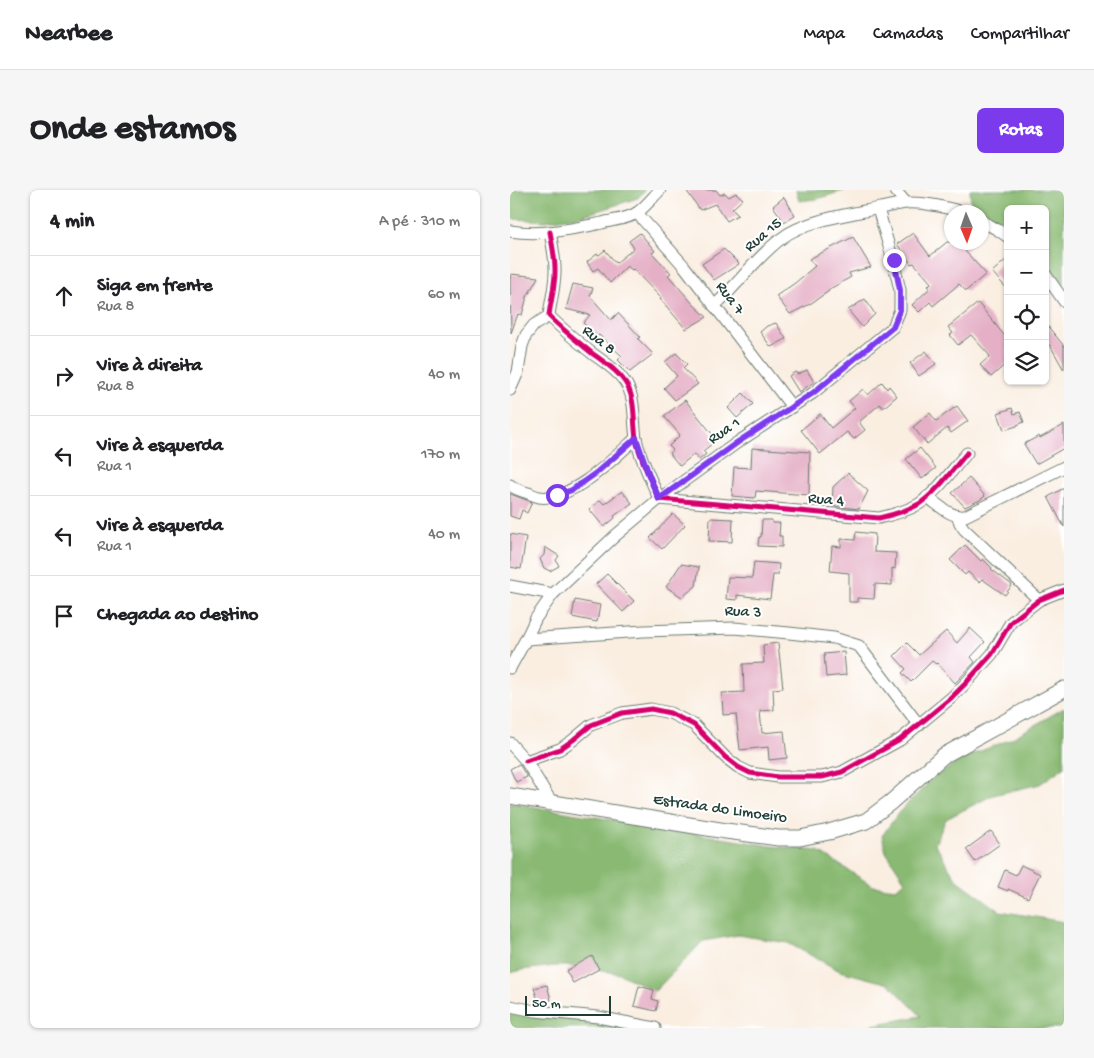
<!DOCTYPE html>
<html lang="pt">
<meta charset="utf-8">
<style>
:root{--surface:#fff;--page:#f6f6f6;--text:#202124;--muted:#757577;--line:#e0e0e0;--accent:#7c3aed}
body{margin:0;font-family:"Gochi Hand",sans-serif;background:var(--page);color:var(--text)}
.controls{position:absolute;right:15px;top:15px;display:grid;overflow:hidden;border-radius:8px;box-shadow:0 1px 4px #0004}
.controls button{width:45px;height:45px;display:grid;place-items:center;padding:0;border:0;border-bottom:1px solid var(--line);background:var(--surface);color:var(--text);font:25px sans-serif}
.compass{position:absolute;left:434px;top:15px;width:45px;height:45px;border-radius:50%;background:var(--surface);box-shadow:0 1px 4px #0004;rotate:178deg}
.scale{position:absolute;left:15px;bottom:12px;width:86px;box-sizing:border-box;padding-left:5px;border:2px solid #1f3d34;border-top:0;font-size:14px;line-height:18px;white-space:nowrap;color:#1f3d34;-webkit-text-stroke:4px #fff;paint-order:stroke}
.stop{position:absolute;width:15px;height:15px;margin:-11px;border:4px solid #7c3aed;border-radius:50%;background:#fff}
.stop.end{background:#7c3aed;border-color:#fff;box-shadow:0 1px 5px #0008}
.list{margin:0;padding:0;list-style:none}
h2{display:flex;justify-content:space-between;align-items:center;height:65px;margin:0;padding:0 20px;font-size:21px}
h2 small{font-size:16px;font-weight:400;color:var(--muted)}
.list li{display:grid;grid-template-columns:32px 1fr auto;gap:15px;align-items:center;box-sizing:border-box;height:80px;padding:0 20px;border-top:1px solid var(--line)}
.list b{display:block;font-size:19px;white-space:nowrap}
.list p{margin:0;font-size:16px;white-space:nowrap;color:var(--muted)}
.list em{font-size:16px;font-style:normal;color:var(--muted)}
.icon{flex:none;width:28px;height:28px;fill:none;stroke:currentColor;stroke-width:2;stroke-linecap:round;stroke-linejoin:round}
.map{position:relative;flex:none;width:554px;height:838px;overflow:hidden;border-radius:8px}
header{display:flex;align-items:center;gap:30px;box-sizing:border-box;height:70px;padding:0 25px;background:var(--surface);border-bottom:1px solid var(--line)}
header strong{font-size:24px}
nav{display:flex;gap:28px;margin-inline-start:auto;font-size:18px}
.intro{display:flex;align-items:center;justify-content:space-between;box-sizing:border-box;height:120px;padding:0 30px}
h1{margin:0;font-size:35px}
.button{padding:12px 22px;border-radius:8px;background:var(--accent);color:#fff;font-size:18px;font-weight:700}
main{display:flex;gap:30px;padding:0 30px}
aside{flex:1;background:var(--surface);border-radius:8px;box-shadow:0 1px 4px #0004}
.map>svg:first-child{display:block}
.forest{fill:#89b972;stroke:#547b53}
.building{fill:#e5b0c6}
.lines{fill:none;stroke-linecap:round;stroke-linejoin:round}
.minor-casing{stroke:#6c7b71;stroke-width:13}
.tertiary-casing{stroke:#6c7b71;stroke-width:17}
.minor{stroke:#fff;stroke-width:11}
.tertiary{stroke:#fff;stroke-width:15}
.cycleway-casing{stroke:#fff;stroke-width:8}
.cycleway{stroke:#d6006c;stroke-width:5}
.route{stroke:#7c3aed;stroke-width:6}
.labels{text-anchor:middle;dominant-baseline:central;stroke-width:4;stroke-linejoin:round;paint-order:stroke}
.street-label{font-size:16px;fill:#1f3d34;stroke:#fff}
</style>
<header>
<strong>Nearbee</strong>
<nav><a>Mapa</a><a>Camadas</a><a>Compartilhar</a></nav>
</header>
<div class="intro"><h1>Onde estamos</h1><a class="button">Rotas</a></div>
<main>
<aside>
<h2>4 min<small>A pé · 310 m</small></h2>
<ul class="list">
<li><svg class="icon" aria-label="ahead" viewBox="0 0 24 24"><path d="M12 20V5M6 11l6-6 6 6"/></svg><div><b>Siga em frente</b><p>Rua 8</p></div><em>60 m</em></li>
<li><svg class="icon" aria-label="right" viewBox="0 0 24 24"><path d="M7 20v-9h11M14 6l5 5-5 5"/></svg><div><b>Vire à direita</b><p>Rua 8</p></div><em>40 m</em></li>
<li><svg class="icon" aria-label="left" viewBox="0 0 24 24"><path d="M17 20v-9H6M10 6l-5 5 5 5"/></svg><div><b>Vire à esquerda</b><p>Rua 1</p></div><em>170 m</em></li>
<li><svg class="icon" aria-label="left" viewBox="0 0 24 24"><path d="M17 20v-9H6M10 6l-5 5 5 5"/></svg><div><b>Vire à esquerda</b><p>Rua 1</p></div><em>40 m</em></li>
<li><svg class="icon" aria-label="arrive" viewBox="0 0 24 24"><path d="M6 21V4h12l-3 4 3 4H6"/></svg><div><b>Chegada ao destino</b></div></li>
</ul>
</aside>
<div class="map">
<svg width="554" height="838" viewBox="0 0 554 838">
<rect width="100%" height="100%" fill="#fff"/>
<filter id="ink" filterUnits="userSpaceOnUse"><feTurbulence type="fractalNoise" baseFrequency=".02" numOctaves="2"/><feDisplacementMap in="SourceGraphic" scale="10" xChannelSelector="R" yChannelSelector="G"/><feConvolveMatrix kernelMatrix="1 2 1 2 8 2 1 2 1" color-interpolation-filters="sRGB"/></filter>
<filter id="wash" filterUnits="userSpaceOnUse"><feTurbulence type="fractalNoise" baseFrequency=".0096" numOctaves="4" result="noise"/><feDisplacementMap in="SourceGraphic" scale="20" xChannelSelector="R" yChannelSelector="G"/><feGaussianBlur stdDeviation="1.12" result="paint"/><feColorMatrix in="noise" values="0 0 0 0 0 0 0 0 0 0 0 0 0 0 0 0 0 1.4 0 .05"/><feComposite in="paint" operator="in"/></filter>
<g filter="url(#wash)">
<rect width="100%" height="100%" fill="#faeee1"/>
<!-- forest -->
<g class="forest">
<polygon points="0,0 135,0 128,8 71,26 35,31 4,29 0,28"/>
<polygon points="286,0 336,0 307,9 289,11"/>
<polygon points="460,0 554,0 554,95 535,74 535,19 498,19 498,38 461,13"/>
<polygon points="554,518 554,577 530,594 483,605 436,629 425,654 446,689 490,721 554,732 554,838 361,838 362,835 411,826 379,794 330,781 278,753 228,745 193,751 145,801 110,784 71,776 44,776 12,780 0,783 0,613 261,656 308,661 363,696 386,699 395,691 376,662 372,646 389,622 423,588 458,566 499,550"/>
<polygon points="0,819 90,832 112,838 0,838"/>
</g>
<g id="blocks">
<!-- building -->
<g class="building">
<polygon points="176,0 206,0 210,5 215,3 219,7 226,3 233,9 222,19 228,25 217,31 205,14 190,20"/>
<polygon points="274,7 285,25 274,32 263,16"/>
<polygon points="130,43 145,61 142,63 161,83 158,85 183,114 197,127 176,139 150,109 151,108 123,79 122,80 117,76 100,93 88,78 83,81 77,72 87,64 89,65 95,60 106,73 124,58 119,51"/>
<polygon points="403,43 420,66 437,52 465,52 455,61 476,84 456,101 449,94 423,116 420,112 409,122 402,115 420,98 418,96 421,93 404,73 401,74 387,54"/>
<polygon points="343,47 361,77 339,83 341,87 318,100 319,101 300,114 280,124 266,106 285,93 305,76 299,69"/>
<polygon points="214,59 229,74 204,90 192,74"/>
<polygon points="498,68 498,100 482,82"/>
<polygon points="1,84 28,87 17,107 12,125 8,124 1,143 0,90"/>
<polygon points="63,94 83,98 80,106 101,130 108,123 130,147 128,149 143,164 120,182 108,170 112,166 89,145 87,146 73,133 80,125 56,119"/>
<polygon points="355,109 365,124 352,137 338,120"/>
<polygon points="468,113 498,150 498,172 481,187 470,175 480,166 461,145 448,155 440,145 443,143 438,137"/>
<polygon points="266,133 276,149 261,157 250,142 257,136"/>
<polygon points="535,133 554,156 554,180 540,155 535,159"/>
<polygon points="416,161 426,174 409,186 400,173"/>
<polygon points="166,163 177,174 173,178 188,194 165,210 154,198 167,186 155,172"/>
<polygon points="297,180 304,192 289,202 279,186 285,182 288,184"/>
<polygon points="372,192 377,199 379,196 387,206 373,218 370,214 349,232 355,240 344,249 337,242 310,264 291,240 310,224 321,238 345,218 339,211 353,199 358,205"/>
<polygon points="233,203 243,214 227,228 218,218"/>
<polygon points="175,210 207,250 193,261 196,264 189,270 184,264 170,276 159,263 163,260 159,256 170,245 154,226"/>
<polygon points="447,216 458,231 441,243 437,238 417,254 403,237 420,223 426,231"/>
<polygon points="502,218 504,224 510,222 514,232 507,235 507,236 494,240 488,223"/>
<polygon points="554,235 554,258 526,274 514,254 529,246 530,248"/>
<polygon points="242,258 300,262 299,305 246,301 245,308 222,306 224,277 241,278"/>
<polygon points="410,258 426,278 412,289 396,269"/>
<polygon points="338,283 358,301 349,319 322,316 323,297"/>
<polygon points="459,288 475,306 470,310 455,317 442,303"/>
<polygon points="554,298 554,337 538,307"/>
<polygon points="112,301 122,313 104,326 105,328 94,337 79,319 90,310 94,314"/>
<polygon points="0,304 22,312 17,323 12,320 9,329 0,326"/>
<polygon points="163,324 175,335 152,359 140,348"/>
<polygon points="200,328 223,329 222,352 199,351"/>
<polygon points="252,330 262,330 262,333 270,333 269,346 272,346 272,357 248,356 249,347 251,347"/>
<polygon points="346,342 365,344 364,362 386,363 385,379 382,378 382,395 365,394 364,409 347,408 347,412 339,412 339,383 320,381 322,356 331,357 331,349 345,350"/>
<polygon points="0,344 16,347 11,379 0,377"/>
<polygon points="455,355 471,371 473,369 482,378 481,379 502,395 495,405 472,389 469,392 458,382 455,385 440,370"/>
<polygon points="35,357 49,366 46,370 49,376 40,381 34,378 30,369 34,365"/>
<polygon points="244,372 269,374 268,385 263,385 260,409 227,405 227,410 216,409 218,387 242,388"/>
<polygon points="171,374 189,377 186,396 172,407 156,397"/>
<polygon points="97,384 124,411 113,422 86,394"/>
<polygon points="65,410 90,415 87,432 62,427"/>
<polygon points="460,438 475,452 461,467 465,472 445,493 427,473 426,474 422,471 401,492 392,483 396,479 384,466 397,453 409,465 436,441 447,453"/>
<polygon points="268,453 273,498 263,499 264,520 250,521 252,543 274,541 277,568 259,570 258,557 230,560 226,524 213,525 212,503 234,502 233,474 254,473 253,455"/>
<polygon points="334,462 336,485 316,487 314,464"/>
<polygon points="9,574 17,587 6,592 0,579"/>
<polygon points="481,641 490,654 465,672 456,659"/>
<polygon points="511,675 530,684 518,708 498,699 498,701 488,697 495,680 506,685"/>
<polygon points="82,766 89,779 63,793 56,781"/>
<polygon points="37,795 41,810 29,814 24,798"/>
<polygon points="129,796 144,800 142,809 148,811 146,821 124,816"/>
</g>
</g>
</g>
<g filter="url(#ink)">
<use href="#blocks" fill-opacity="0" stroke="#6c7b71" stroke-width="1"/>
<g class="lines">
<!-- minor casing -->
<g class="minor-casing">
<g id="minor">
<polyline points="385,0 396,13"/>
<polyline points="127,23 174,76 282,217"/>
<polyline points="472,31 488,40 498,47"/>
<path d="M0,41c31,5 62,-2 92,-8 11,-3 27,-4 36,-11 8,-6 15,-15 22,-22"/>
<path d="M40,42c3,17 7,35 4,52 -1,11 -4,21 -5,32 14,14 29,26 44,38 11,8 24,16 32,28 11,16 8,37 11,56 4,21 15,41 23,61l220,19c13,-3 28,-7 40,-14 19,-13 33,-34 48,-51"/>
<polyline points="535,84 554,111"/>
<path d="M204,116c24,-21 42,-49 68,-68 23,-18 69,-24 98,-30 8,-1 17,-4 26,-5 19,-1 38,4 56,9"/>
<polyline points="0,200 8,182 12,156 16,145 24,135 39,126"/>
<path d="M0,295c5,4 11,6 18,8 3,1 7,3 11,4 32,5 74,-38 97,-59"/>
<path d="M417,307c12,8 24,21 38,19l99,-49"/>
<polyline points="448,327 450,333 454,339 529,410"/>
<polyline points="0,396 43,404"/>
<polyline points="16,449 134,441 224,438 279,443 324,448 349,456 409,535"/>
<polyline points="0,478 16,449 26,428 43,404 105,346 149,309 228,252 303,203 383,137 390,120 390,100 383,70 368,19"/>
<polyline points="0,553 16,571 42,613"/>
<polyline points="16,571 50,559 63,550 81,535 112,523 141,519 160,523 184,535 215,567 228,577 240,583 268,587 312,587 332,582 390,550 441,508 454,495 482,464 501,432 529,410 554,400"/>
<polyline points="0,816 25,821 88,827 145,838"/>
</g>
</g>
<!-- tertiary casing -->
<g class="tertiary-casing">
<polyline id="tertiary" points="0,606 216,641 268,648 290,648 319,642 356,631 381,612 433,566 554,499"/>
</g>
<!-- minor -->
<use href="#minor" class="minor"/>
<!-- tertiary -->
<use href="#tertiary" class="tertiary"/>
<!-- cycleway casing -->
<g class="cycleway-casing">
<g id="cycleway">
<path d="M40,42c3,17 7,35 4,52 -1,11 -4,21 -5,32 14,14 29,26 44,38 11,8 24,16 32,28 11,16 8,37 11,56 4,21 15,41 23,61l220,19c13,-3 28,-7 40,-14 19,-13 33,-34 48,-51"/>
<polyline points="16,571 50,559 63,550 81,535 112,523 141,519 160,523 184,535 215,567 228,577 240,583 268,587 312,587 332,582 390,550 441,508 454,495 482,464 501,432 529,410 554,400"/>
</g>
</g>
<!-- cycleway -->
<use href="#cycleway" class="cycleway"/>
</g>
</g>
<g class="lines" filter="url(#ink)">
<!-- route -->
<polyline class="route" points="47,305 62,300 86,283 126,248 140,288 149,309 228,252 303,203 383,137 390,120 390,100 384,70"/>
</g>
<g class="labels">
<!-- street labels -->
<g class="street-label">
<text transform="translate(254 46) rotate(-40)">Rua 15</text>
<text transform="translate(219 109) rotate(53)">Rua 7</text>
<text transform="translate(88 151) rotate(38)">Rua 8</text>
<text transform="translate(215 242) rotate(-35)">Rua 1</text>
<text transform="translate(316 311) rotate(5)">Rua 4</text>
<text transform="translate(233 423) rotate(3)">Rua 3</text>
<text transform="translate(210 620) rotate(8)">Estrada do Limoeiro</text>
</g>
</g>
</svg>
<div class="controls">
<button>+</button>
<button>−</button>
<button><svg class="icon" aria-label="locate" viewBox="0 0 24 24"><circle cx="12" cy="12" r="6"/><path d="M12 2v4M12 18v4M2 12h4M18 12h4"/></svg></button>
<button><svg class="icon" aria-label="layers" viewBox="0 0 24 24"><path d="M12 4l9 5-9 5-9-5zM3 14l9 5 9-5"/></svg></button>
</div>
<svg class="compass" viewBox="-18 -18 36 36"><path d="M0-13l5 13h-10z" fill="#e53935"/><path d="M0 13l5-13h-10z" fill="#757577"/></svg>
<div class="scale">50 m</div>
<div class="stop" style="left:47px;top:305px"></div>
<div class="stop end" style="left:384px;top:70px"></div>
</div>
</main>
